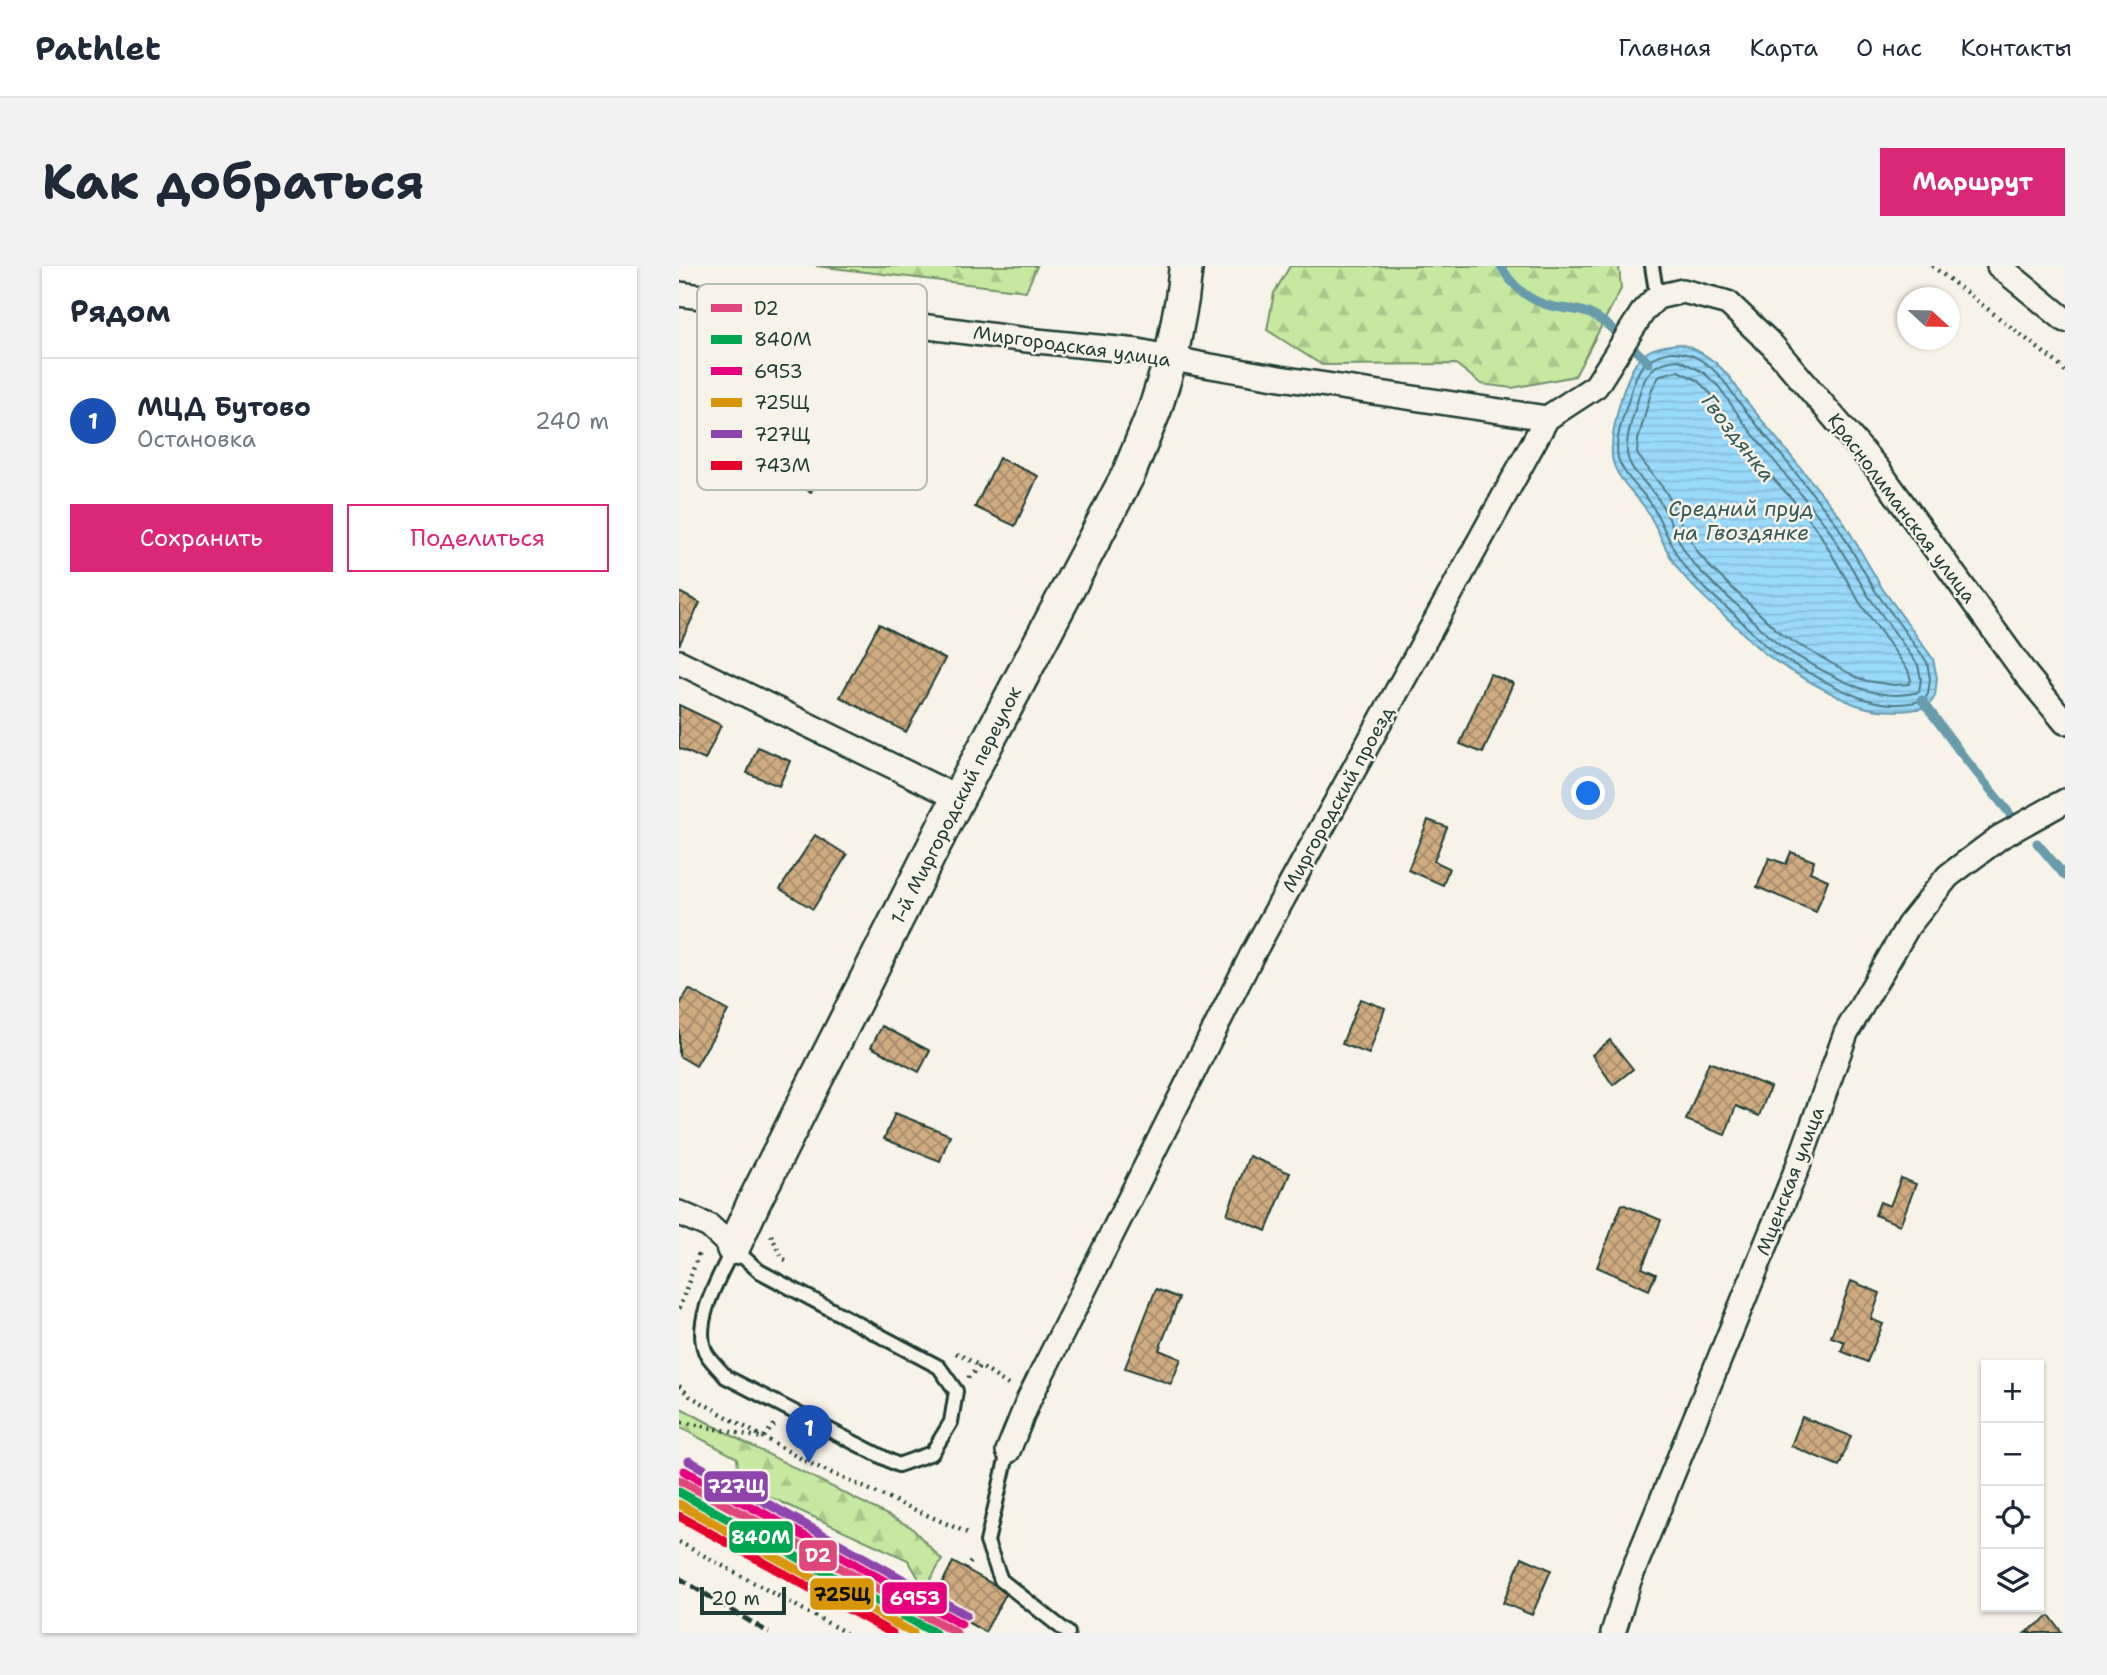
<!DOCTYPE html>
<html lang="ru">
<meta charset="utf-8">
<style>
:root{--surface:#fff;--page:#f2f2f3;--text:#1f2937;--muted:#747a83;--line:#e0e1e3;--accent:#db2777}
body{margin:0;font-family:"Shantell Sans",sans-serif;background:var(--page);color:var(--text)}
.controls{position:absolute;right:21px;bottom:21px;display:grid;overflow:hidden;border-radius:0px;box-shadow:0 2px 5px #0004}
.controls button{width:63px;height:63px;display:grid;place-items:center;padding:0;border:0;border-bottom:2px solid var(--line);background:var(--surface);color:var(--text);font:35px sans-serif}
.compass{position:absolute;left:1218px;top:21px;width:63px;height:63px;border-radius:50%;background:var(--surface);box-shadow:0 2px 5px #0004;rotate:112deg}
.scale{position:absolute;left:21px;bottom:18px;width:86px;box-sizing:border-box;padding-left:7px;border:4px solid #1f3d34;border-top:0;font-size:19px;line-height:24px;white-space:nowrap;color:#1f3d34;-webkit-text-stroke:5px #f7f3e8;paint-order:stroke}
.you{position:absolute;left:910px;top:528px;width:24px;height:24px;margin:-18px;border:5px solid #fff;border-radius:50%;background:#1a73e8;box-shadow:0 0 0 10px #1a73e833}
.badge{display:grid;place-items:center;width:46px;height:46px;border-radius:50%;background:var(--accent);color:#fff;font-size:23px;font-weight:700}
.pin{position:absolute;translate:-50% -58px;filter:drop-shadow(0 2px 4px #0008)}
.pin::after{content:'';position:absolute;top:37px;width:24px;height:21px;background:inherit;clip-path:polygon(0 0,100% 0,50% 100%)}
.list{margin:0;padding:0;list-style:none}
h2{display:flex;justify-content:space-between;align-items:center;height:91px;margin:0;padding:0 28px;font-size:30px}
h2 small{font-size:23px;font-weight:400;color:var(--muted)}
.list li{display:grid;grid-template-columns:46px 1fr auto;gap:21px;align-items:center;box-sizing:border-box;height:126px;padding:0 28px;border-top:2px solid var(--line)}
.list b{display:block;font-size:26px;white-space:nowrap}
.list p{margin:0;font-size:23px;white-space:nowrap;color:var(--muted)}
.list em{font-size:23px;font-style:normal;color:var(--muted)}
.actions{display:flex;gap:14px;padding:21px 28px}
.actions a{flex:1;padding:16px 0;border:2px solid var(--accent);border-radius:0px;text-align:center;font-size:24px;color:var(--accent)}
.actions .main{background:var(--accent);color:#fff}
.icon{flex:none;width:38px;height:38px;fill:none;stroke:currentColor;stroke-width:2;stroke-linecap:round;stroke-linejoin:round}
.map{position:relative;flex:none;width:1386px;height:1367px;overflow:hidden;border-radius:0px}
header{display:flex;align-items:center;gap:42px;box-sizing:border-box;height:98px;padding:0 35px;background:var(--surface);border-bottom:2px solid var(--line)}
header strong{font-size:33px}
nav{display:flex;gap:38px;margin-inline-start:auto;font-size:24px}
.intro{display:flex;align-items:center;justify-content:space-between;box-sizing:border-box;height:168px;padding:0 42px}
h1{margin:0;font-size:49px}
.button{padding:18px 32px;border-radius:0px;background:var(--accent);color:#fff;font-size:24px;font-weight:700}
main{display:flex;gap:42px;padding:0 42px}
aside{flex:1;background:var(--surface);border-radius:0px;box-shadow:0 2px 5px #0004}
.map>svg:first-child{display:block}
.forest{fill:url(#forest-firs);stroke:#72926a;stroke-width:2}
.water{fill:url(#water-rules);stroke:#689bab;stroke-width:2}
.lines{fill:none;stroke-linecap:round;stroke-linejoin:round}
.shore{stroke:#507b83;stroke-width:2}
.stream{stroke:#689bab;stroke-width:9}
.building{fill:url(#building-cross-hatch);stroke:#1f3d34;stroke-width:2}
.lane-casing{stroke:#1f3d34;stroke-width:18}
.street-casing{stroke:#1f3d34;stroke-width:28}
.secondary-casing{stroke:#1f3d34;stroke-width:37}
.path{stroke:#1f3d34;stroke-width:4.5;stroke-dasharray:2 5;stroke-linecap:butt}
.lane{stroke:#f7f3e8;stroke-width:12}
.street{stroke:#f7f3e8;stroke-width:23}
.secondary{stroke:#f7f3e8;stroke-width:32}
.rail{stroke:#1f3d34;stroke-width:5;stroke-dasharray:10 5;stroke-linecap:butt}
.rail-1-casing{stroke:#f7f3e8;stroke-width:14}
.rail-2-casing{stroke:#f7f3e8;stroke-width:14}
.rail-3-casing{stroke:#f7f3e8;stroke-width:14}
.rail-4-casing{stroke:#f7f3e8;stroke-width:14}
.rail-5-casing{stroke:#f7f3e8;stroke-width:14}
.rail-6-casing{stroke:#f7f3e8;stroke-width:14}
.rail-1{stroke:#df477c;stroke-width:9}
.rail-2{stroke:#00a651;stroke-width:9}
.rail-3{stroke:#e5007d;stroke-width:9}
.rail-4{stroke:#d79608;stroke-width:9}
.rail-5{stroke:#8e44ad;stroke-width:9}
.rail-6{stroke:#e4002b;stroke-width:9}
.labels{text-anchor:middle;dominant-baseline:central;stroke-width:5;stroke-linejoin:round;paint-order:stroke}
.street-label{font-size:19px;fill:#1f3d34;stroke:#f7f3e8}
.water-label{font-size:21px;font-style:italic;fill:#375c5c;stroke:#f7f3e8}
.key{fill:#f7f3e8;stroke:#b6bcb2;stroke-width:2}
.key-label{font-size:19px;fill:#1f3d34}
.line-badge{stroke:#f7f3e8;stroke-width:2.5}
.badge-label{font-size:19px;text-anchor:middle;font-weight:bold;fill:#fff}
.pale-badge-label{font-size:19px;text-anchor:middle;font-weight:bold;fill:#111}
</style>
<header>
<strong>Pathlet</strong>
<nav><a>Главная</a><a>Карта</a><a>О нас</a><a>Контакты</a></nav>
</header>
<div class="intro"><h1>Как добраться</h1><a class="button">Маршрут</a></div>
<main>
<aside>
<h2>Рядом<small></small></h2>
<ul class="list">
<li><span class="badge" style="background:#1a4fb4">1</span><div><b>МЦД Бутово</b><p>Остановка</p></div><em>240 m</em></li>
</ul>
<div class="actions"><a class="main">Сохранить</a><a>Поделиться</a></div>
</aside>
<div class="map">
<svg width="1386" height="1367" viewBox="0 0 1386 1367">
<defs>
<pattern id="forest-firs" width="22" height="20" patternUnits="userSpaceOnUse" patternTransform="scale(1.75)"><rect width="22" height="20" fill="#c6e8a1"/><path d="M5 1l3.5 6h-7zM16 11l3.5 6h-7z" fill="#aac88b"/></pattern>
<pattern id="water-rules" width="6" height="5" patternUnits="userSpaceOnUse" patternTransform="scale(1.75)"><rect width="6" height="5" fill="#99d9fa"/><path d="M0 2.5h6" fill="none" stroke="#83bbd7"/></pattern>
<pattern id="building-cross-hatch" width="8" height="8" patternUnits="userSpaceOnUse" patternTransform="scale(1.75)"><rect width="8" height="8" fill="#cfab81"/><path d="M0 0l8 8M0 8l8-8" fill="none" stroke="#a78c6a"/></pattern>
</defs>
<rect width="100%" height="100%" fill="#f7f3e8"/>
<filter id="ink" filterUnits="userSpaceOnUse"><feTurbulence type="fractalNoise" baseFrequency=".0143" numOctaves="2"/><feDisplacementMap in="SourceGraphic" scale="14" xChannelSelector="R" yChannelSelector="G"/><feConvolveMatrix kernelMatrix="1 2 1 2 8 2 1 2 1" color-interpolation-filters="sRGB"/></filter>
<g filter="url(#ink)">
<!-- forest -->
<g class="forest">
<polygon points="137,0 358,0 347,25"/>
<polygon points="611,0 940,0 942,23 896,110 833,122 802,118 777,98 643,99 588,64 595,27"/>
<polygon points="0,1141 65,1176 232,1261 263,1294 246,1323 229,1294 60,1217 58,1192 0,1161"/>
</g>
<!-- water -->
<path class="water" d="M1001,78c29,8 48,27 62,52l100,123 40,69 51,71 4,19 -2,18 -7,11c-23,5 -45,6 -68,-1 -17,-5 -32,-15 -48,-23 -15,-9 -31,-17 -45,-28 -14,-10 -26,-25 -39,-36 -17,-16 -35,-30 -49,-49 -15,-19 -21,-45 -36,-65 -10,-13 -25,-26 -30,-43 -6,-20 12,-91 28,-105 10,-10 26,-12 39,-13z"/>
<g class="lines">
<!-- shore -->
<g class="shore">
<path d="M991,86c31,-2 52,24 67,48l99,123 40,69 51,70 3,17 -2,15 -4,6c-44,13 -77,-7 -115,-27 -14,-8 -29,-15 -41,-25 -12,-11 -23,-23 -34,-34 -18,-15 -35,-30 -50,-48 -15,-20 -21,-45 -35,-65 -10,-13 -27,-27 -31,-44 -4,-20 7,-43 12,-62 7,-26 13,-37 40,-43z"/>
<path d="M1000,94l24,12 16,15 25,36 84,105 41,69 49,68 3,14 -2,13c-38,10 -69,-7 -101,-24 -14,-8 -28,-15 -41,-25 -14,-10 -26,-25 -39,-37 -16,-14 -32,-28 -46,-44 -16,-20 -21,-46 -36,-66 -9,-12 -24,-24 -28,-38 -5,-17 7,-46 11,-63 6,-22 16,-34 40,-35z"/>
<polygon points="999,105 1018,114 1032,128 1043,146 1091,209 1124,245 1141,268 1181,337 1229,404 1232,414 1230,418 1215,419 1188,415 1177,411 1120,379 1102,368 1033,303 1020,288 1006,265 987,226 958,188 959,174 973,123 981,109"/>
</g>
<!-- stream -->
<g class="stream">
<path d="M822,0c10,19 29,36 50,40 15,4 30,2 43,10 21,12 37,31 55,47"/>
<polyline points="1243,434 1281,486 1331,548"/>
<polyline points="1358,577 1386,610"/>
</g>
</g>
<!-- building -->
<g class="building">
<polygon points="126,131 183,160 169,187 155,180 132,226 88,204"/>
<polygon points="320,192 359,210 336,260 296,241"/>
<polygon points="0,326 21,337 0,379"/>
<polygon points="200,358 266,393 227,466 161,431"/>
<polygon points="811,408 834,417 804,487 781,478"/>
<polygon points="0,439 42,459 26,494 0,482"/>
<polygon points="79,481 111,495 100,520 68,507"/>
<polygon points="749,554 768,561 755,595 770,602 764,619 729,604"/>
<polygon points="136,569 168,589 134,643 101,623"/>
<polygon points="1112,586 1135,595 1131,606 1149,614 1137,646 1078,621 1090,592 1107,598"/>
<polygon points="10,723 49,745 17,800 0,790 0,740"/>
<polygon points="681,733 706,742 690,788 663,778"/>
<polygon points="203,760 251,785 240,806 192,781"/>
<polygon points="931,774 954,803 934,819 913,789"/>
<polygon points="1030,796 1091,821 1080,850 1057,840 1046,869 1007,854"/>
<polygon points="216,847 271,869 261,895 205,873"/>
<polygon points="570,890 611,907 587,965 548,948"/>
<polygon points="1222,912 1237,918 1221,959 1196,949 1201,936 1211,940"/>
<polygon points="943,938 982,954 963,1002 977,1008 970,1024 918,1001"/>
<polygon points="1172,1015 1201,1027 1192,1053 1204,1058 1188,1096 1162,1085 1166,1076 1152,1071"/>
<polygon points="477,1023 500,1032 480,1084 502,1093 492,1118 446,1102"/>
<polygon points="1123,1151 1172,1170 1160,1200 1112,1180"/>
<polygon points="843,1291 872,1304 853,1349 824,1337"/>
<polygon points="274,1296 328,1326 306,1366 253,1337"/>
<polygon points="1371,1350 1383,1367 1346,1367"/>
</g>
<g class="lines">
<!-- lane casing -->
<g class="lane-casing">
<g id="lane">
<polyline points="973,0 978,31"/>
<path d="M54,982l26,23 180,96 17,24 -5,31 -19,31 -34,12 -172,-88c-6,-8 -17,-17 -21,-26 -12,-31 15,-75 28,-103z"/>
<polyline points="329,1185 308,1276 322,1314 389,1367"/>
</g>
</g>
<!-- street casing -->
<g class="street-casing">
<g id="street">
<polyline points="1320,0 1386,54"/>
<polyline points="0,28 348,74 459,85 520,98 601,112 868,152"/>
<polyline points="0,396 279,532"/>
<polyline points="0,947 30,960 54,982"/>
<polyline points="329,1185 350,1133 573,689 868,152 917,120 965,44 978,31 1004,25 1049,37 1093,79 1198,202 1348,410 1386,456"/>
<polyline points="934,1367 950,1315 1119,900 1167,767 1229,660 1269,610 1321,571 1386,535"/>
</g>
</g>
<!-- secondary casing -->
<g class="secondary-casing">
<polyline id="secondary" points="54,982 75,936 279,532 450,207 476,143 492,92 503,33 507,0"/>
</g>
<!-- path -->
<g class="path">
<polyline points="1253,0 1377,96 1386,105"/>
<polyline points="92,969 104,993 107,994"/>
<polyline points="0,1043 21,984"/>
<polyline points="277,1087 301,1100"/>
<polyline points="289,1112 301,1100 329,1119"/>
<polyline points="0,1120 11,1130 130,1197 291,1268"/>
<polyline points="3,1156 84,1172 96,1158"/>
<polyline points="0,1276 167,1367"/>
<polyline points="286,1303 294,1293"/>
</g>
<!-- lane -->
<use href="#lane" class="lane"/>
<!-- street -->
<use href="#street" class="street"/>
<!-- secondary -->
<use href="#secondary" class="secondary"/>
<!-- rail -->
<polyline class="rail" points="0,1312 90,1367"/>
<!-- rail-1 casing -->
<g class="rail-1-casing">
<polyline id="rail-1" points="0,1214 90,1262 277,1367"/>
</g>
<!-- rail-2 casing -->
<g class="rail-2-casing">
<polyline id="rail-2" points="0,1226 256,1367"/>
</g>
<!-- rail-3 casing -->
<g class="rail-3-casing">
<polyline id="rail-3" points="5,1205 95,1253 282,1358"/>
</g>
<!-- rail-4 casing -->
<g class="rail-4-casing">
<polyline id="rail-4" points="0,1238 234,1367"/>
</g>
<!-- rail-5 casing -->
<g class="rail-5-casing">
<polyline id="rail-5" points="10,1195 100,1244 287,1349"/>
</g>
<!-- rail-6 casing -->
<g class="rail-6-casing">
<polyline id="rail-6" points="0,1250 213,1367"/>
</g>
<!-- rail-1 -->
<use href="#rail-1" class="rail-1"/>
<!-- rail-2 -->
<use href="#rail-2" class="rail-2"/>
<!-- rail-3 -->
<use href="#rail-3" class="rail-3"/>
<!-- rail-4 -->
<use href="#rail-4" class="rail-4"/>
<!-- rail-5 -->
<use href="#rail-5" class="rail-5"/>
<!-- rail-6 -->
<use href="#rail-6" class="rail-6"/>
</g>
</g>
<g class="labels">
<!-- street labels -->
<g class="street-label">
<text transform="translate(393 80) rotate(8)">Миргородская улица</text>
<text transform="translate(1223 242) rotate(53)">Краснолиманская улица</text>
<text transform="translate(659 533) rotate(-61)">Миргородский проезд</text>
<text transform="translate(277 539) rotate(-63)">1-й Миргородский переулок</text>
<text transform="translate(1111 915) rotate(-69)">Мценская улица</text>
</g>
<!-- water labels -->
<g class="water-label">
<text transform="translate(1059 172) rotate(52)">Гвоздянка</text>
<text x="1062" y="243">Средний пруд<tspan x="1062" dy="24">на Гвоздянке</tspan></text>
</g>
</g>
<!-- legend -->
<rect x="18" y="18" width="230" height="206" rx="10" class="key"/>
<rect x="32" y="38" width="31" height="8" fill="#df477c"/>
<rect x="32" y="69" width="31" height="9" fill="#00a651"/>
<rect x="32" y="101" width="31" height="8" fill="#e5007d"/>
<rect x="32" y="132" width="31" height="9" fill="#d79608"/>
<rect x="32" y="164" width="31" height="8" fill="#8e44ad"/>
<rect x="32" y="195" width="31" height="9" fill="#e4002b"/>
<g class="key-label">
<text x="75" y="49">D2</text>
<text x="75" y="80">840М</text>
<text x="75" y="112">6953</text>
<text x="75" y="143">725Щ</text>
<text x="75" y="175">727Щ</text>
<text x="75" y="206">743М</text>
</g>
<g class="line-badge">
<rect x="24" y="1204" width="66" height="33" rx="7" fill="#8e44ad"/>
<rect x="49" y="1254" width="66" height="34" rx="7" fill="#00a651"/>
<rect x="119" y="1273" width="40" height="33" rx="7" fill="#df477c"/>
<rect x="130" y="1311" width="66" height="34" rx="7" fill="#d79608"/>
<rect x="202" y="1315" width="67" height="34" rx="7" fill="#e5007d"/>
</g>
<g class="badge-label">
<text x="57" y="1227">727Щ</text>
<text x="82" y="1278">840М</text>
<text x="139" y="1296">D2</text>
<text x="236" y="1339">6953</text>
</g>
<g class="pale-badge-label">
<text x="163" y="1335">725Щ</text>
</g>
</svg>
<div class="controls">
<button>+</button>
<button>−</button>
<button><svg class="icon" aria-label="locate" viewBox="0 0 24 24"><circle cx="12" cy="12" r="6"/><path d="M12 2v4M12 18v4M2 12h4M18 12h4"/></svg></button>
<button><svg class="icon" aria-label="layers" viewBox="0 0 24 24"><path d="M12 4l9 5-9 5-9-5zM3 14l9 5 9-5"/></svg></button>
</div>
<svg class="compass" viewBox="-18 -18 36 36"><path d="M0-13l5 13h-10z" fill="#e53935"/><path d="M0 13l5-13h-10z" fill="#747a83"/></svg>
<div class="scale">20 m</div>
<div class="you"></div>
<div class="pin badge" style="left:130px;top:1197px;background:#1a4fb4">1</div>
</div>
</main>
